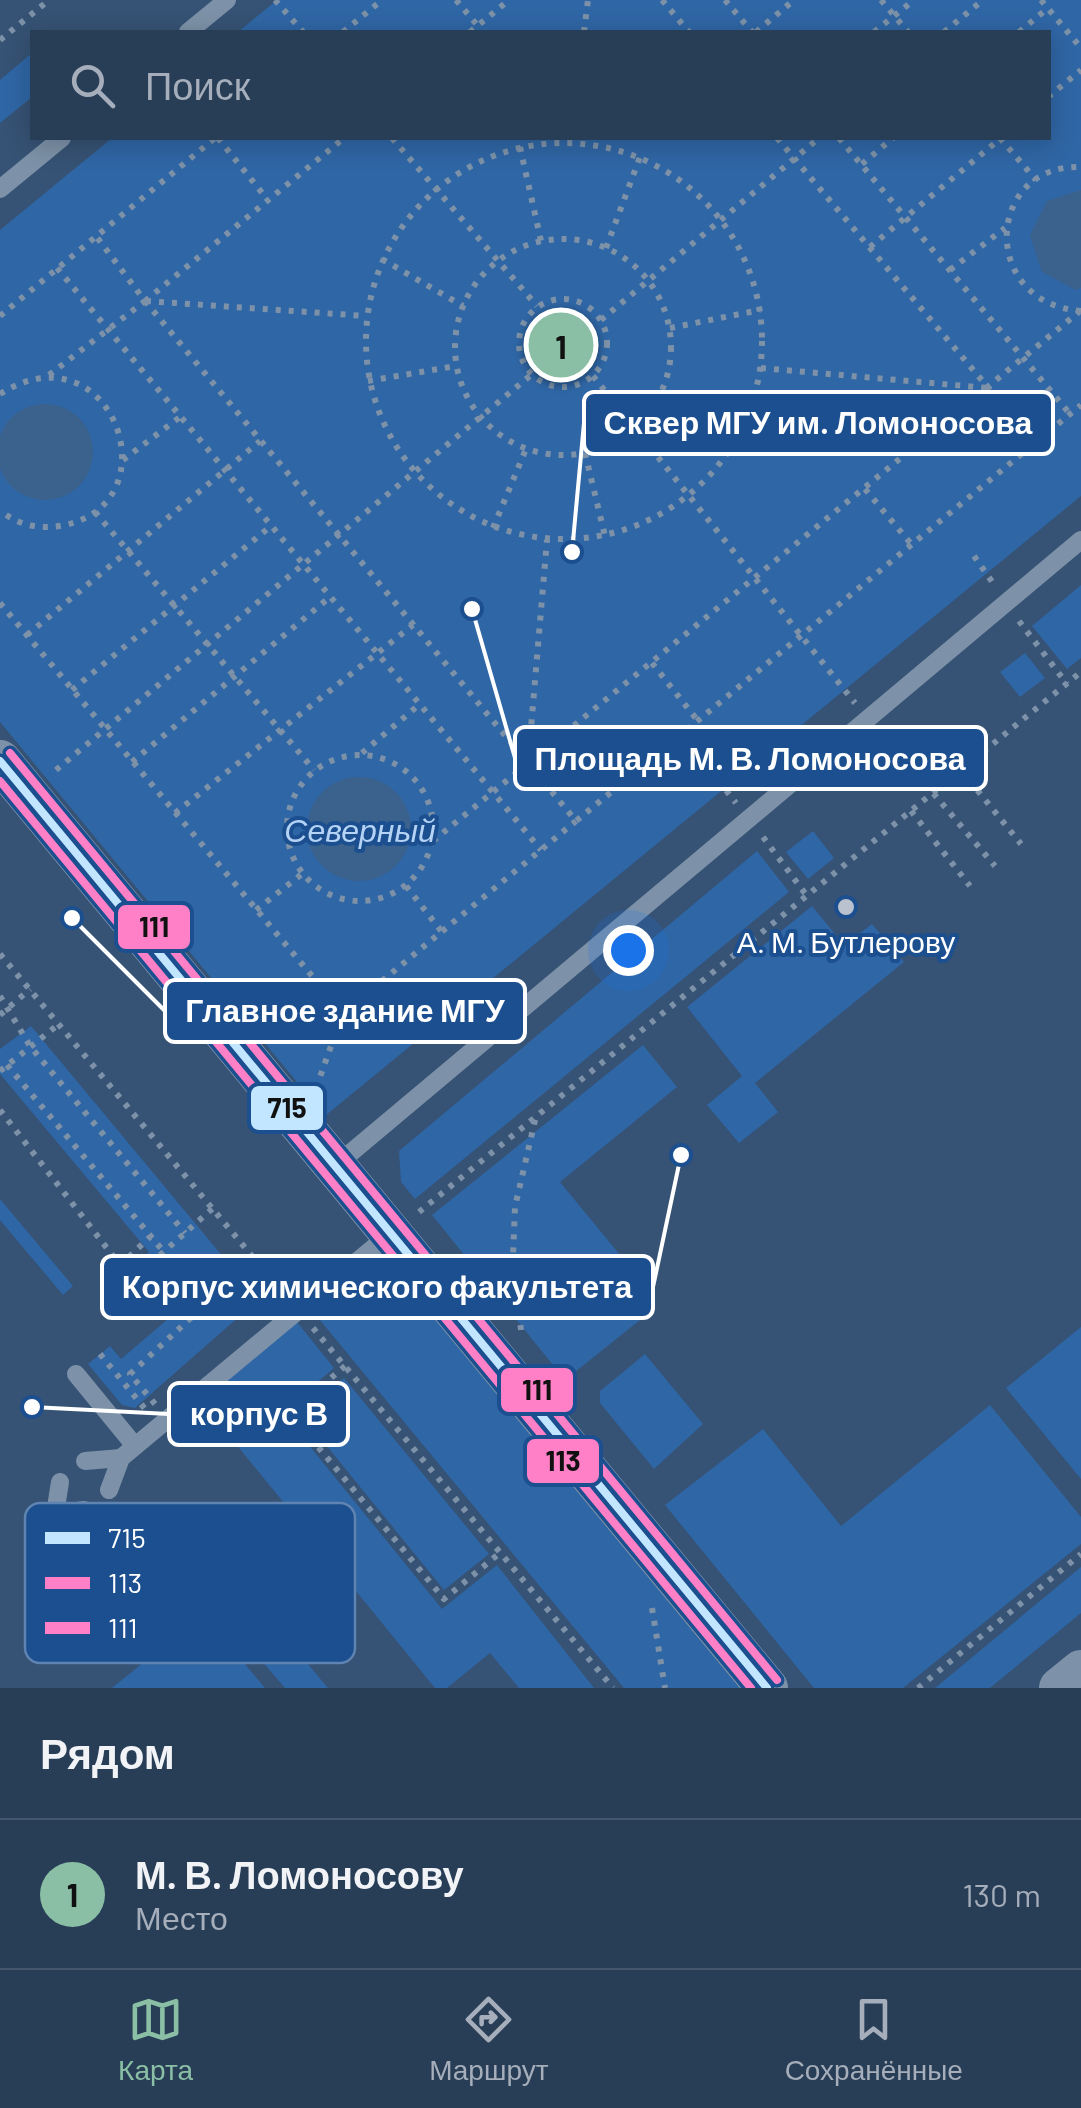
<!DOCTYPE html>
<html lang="ru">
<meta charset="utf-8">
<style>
:root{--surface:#283e57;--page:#344961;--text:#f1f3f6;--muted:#a5aeba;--line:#44576d;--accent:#8abfa5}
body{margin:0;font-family:Barlow,sans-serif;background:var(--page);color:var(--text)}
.you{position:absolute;left:628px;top:950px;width:35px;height:35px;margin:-25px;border:8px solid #fff;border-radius:50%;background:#1a73e8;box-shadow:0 0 0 15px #1a73e833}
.badge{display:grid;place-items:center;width:65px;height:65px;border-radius:50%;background:var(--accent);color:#111;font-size:32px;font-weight:700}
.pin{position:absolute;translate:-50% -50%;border:5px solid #fff;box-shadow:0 2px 10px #0006}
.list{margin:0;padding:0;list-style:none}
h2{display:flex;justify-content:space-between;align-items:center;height:130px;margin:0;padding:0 40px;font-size:42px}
h2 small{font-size:32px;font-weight:400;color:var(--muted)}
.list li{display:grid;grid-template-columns:65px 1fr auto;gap:30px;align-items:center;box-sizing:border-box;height:150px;padding:0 40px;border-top:2px solid var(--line)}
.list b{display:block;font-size:38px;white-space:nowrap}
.list p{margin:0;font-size:32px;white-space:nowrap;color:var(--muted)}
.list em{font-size:32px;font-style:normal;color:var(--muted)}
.icon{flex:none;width:55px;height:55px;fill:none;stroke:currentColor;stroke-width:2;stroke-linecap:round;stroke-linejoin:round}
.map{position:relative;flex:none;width:1081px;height:1688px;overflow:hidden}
.search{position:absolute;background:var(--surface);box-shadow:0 5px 25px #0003;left:30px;right:30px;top:30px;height:110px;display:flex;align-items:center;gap:25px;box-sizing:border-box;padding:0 35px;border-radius:0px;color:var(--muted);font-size:38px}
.sheet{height:280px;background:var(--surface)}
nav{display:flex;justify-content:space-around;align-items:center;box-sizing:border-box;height:140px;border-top:2px solid var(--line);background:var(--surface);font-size:28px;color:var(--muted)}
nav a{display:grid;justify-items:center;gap:5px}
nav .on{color:var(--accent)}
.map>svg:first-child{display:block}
.green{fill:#2f66a5}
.water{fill:#3b618d}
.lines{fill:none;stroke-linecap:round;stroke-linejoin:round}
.path{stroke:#7d92a8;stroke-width:6;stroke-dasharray:5 8;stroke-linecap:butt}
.service{stroke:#7d92a8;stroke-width:18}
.tertiary{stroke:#7d92a8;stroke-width:42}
.bus-1-casing{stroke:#1b4f8f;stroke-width:15}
.bus-2-casing{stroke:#1b4f8f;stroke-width:15}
.bus-3-casing{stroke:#1b4f8f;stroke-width:15}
.bus-1{stroke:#c2e6ff;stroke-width:8}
.bus-2{stroke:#ff80c6;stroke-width:8}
.bus-3{stroke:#ff80c6;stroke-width:8}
.poi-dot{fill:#b9c2ce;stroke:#1b4f8f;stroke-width:4}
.labels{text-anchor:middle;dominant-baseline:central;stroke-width:8;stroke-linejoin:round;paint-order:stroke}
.poi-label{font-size:30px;fill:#fff;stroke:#1b4f8f}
.water-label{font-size:32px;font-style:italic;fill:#b5d3f5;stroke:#1b4f8f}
.key{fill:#1b4f8f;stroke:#5f84b1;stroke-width:2.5}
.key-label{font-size:28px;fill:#fff}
.leader{fill:none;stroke:#fff;stroke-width:4}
.callout-dot{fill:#fff;stroke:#1b4f8f;stroke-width:4}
.callout{fill:#1b4f8f;stroke:#fff;stroke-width:4}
.callout-label{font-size:32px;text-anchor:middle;font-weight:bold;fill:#fff}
.line-badge{stroke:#1b4f8f;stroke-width:4}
.pale-badge-label{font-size:28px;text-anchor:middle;font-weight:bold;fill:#111}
</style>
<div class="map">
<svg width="1081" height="1688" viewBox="0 0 1081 1688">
<rect width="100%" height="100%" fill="#365274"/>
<!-- green -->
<g class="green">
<polygon points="277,0 1081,0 1081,496 325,1116 0,722 0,230 112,138 1048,138 1048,32 238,32"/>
<polygon points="32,53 32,97 0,123 0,80"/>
<polygon points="1081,585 1081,658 1067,669 1032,626"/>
<polygon points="1025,653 1045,678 1020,697 1000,672"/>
<polygon points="813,831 834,858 808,879 786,852"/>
<polygon points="757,851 789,892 415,1199 401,1182 399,1151"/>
<polygon points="812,906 844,945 872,924 904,962 755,1083 778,1112 739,1143 707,1105 742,1076 687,1007"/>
<polygon points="31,1026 254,1294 250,1307 135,1408 122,1405 88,1364 110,1346 121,1359 175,1313 135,1265 149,1252 0,1074 0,1049"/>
<polygon points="643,1045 677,1087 560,1182 630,1267 611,1283 640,1320 565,1380 432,1215"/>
<polygon points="0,1199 73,1286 63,1295 0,1220"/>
<polygon points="384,1257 740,1688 624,1688 314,1313"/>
<polygon points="297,1322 334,1368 282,1412 442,1609 497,1565 594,1688 519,1688 490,1653 447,1688 435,1688 200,1400"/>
<polygon points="1081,1327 1081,1479 1006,1388"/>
<polygon points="645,1354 703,1424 654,1469 600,1403 600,1391"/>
<polygon points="344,1378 489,1554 444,1590 300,1413"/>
<polygon points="990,1405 1081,1517 1081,1544 903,1688 814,1688 665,1505 763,1429 841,1526"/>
<polygon points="215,1553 328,1688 285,1688 210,1601"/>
<polygon points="1081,1567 1081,1613 990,1688 935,1688"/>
<polygon points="203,1614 265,1688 112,1688"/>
</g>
<!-- water -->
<g class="water">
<polygon points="1081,190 1081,288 1076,290 1042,272 1030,235 1047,201"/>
<circle cx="45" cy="452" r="48"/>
<circle cx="359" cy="829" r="52"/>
</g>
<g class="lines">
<!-- path -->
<g class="path">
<polyline points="275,0 303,32"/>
<polyline points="456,0 478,26"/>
<polyline points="662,0 689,32"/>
<polyline points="725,0 752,32"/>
<polyline points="881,0 908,32"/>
<polyline points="1041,0 1081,48"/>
<polyline points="343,32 382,0"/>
<polyline points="470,32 509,0"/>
<polyline points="584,32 588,0"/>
<polyline points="756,32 794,0"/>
<polyline points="874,32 914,0"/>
<polyline points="944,32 983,0"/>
<polyline points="1019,32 1048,8"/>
<polyline points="0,40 49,0"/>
<polyline points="1048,97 1081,70"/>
<polyline points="218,138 267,199"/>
<polyline points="392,138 537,306"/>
<polyline points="777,138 1035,443"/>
<polyline points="839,138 1070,414"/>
<polyline points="1000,138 1036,180"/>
<circle cx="564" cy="341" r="198"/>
<polyline points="520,147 541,241"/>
<polyline points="862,164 893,138"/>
<circle cx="563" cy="347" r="108"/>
<polyline points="870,247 1001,138"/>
<polyline points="606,248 640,157"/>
<polyline points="382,259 463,306"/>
<polyline points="57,268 541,850"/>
<polyline points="950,270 1005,228"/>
<circle cx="563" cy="343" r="44"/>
<polyline points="145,301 576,821 1081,405"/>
<polyline points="145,301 344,138"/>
<polyline points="146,301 366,316"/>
<path d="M1081,311c-102,-8 -96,-147 0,-144"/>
<polyline points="0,316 215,138"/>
<polyline points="601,320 819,138"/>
<polyline points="670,328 760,310"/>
<polyline points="761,368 988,388"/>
<polyline points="49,375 145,301 96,236"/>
<polyline points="593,376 855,703"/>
<polyline points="368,381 456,366"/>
<polyline points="662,392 748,418"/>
<path d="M0,394c111,-70 175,107 65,131 -23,5 -47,1 -65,-15"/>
<polyline points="585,453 605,536"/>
<polyline points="123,460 180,417"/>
<polyline points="865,489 912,545"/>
<polyline points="95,512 314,770"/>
<polyline points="493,528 526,449"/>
<polyline points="974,556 995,586"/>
<polyline points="0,603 343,1013 576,821"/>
<polyline points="1019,621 1067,684"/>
<polyline points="27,635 260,441"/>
<polyline points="652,663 698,721"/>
<polyline points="72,690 271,526"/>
<polyline points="883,734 995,866"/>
<polyline points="362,753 420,704"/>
<circle cx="360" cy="828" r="73"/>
<polyline points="132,762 330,597"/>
<polyline points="528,763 547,540"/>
<polyline points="56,770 531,375"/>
<polyline points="710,770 736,803"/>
<polyline points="961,770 1021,844"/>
<polyline points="911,811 970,886"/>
<polyline points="175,813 413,625"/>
<polyline points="763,837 807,896"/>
<polyline points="433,841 1079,312"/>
<polyline points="406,886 442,932"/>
<polyline points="256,910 302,874"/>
<polyline points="0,954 282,1292"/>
<polyline points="0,996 30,1046 185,1233"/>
<polyline points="0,1015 30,989"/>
<polyline points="7,1065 164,1252"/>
<polyline points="0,1071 59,1024"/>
<polyline points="316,1088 343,1013"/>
<polyline points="0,1110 120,1265 150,1237"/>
<polyline points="419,1212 1081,672"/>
<polyline points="313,1328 613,1688"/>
<polyline points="521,1330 513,1256 515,1207 536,1116"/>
<polyline points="100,1354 146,1410"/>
<polyline points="345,1366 290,1413 444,1599 501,1552"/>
<polyline points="155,1404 130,1374 194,1315 149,1265 213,1208"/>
<polyline points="652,1608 665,1688"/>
<polyline points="918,1688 1081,1554"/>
</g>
<!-- service -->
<g class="service">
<polyline points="188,32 227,0"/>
<polyline points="0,189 62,138"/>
<polyline points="335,1166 1081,540"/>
<polyline points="76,1374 135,1446"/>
<polyline points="85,1461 121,1458"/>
<polyline points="60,1482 55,1514 84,1510"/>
<polyline points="109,1490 121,1458 390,1234"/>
</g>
<!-- tertiary -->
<g class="tertiary">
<polyline points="0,761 767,1688"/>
<polyline points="1060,1688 1081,1671"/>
</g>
<!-- bus-1 casing -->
<g class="bus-1-casing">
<polyline id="bus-1" points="0,761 767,1688"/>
</g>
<!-- bus-2 casing -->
<g class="bus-2-casing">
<polyline id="bus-2" points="0,781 751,1688"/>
</g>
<!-- bus-3 casing -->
<g class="bus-3-casing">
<polyline id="bus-3" points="10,753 777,1680"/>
</g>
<!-- bus-1 -->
<use href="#bus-1" class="bus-1"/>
<!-- bus-2 -->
<use href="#bus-2" class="bus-2"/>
<!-- bus-3 -->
<use href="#bus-3" class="bus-3"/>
</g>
<!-- markers -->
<circle class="poi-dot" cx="846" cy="907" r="10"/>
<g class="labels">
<!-- poi labels -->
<g class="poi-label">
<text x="846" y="941">А. М. Бутлерову</text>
</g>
<!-- water labels -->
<g class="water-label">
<text x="360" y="829">Северный</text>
</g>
</g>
<!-- legend -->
<rect x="25" y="1503" width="330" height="160" rx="15" class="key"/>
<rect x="45" y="1532" width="45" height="12" fill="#c2e6ff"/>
<rect x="45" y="1577" width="45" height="12" fill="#ff80c6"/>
<rect x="45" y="1622" width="45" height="12" fill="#ff80c6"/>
<g class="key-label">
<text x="108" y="1548">715</text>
<text x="108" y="1593">113</text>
<text x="108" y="1638">111</text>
</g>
<!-- callouts -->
<path class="leader" d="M572 552L584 423M472 609L515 758M72 918L165 1011M681 1155L653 1287M32 1407L169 1414"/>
<g class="callout-dot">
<circle cx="572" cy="552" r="10"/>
<circle cx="472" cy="609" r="10"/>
<circle cx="72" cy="918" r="10"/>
<circle cx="681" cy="1155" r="10"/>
<circle cx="32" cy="1407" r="10"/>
</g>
<g class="callout">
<rect x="584" y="392" width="469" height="62" rx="10"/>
<rect x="515" y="727" width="471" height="62" rx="10"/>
<rect x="165" y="980" width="360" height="62" rx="10"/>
<rect x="102" y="1256" width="551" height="62" rx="10"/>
<rect x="169" y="1383" width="179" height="62" rx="10"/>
</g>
<g class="callout-label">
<text x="818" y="434">Сквер МГУ им. Ломоносова</text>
<text x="750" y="770">Площадь М. В. Ломоносова</text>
<text x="345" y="1022">Главное здание МГУ</text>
<text x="377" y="1298">Корпус химического факультета</text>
<text x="259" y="1425">корпус В</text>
</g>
<g class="line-badge">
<rect x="116" y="903" width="76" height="48" rx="10" fill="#ff80c6"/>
<rect x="249" y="1084" width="76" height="48" rx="10" fill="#c2e6ff"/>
<rect x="499" y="1366" width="76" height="48" rx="10" fill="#ff80c6"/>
<rect x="525" y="1437" width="76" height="48" rx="10" fill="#ff80c6"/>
</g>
<g class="pale-badge-label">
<text x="154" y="937">111</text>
<text x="287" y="1118">715</text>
<text x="537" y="1400">111</text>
<text x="563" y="1471">113</text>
</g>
</svg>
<div class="you"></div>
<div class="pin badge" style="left:561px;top:345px">1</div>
<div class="search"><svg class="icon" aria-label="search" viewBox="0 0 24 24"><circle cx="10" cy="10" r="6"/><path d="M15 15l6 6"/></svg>Поиск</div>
</div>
<section class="sheet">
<h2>Рядом<small></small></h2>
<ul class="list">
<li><span class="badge">1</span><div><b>М. В. Ломоносову</b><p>Место</p></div><em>130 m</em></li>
</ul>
</section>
<nav>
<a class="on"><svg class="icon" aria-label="map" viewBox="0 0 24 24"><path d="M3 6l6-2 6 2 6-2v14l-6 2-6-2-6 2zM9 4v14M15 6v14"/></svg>Карта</a>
<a><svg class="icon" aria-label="directions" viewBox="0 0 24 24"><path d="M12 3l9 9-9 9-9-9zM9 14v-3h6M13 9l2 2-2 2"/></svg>Маршрут</a>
<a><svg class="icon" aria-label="saved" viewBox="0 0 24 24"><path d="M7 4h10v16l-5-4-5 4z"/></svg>Сохранённые</a>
</nav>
